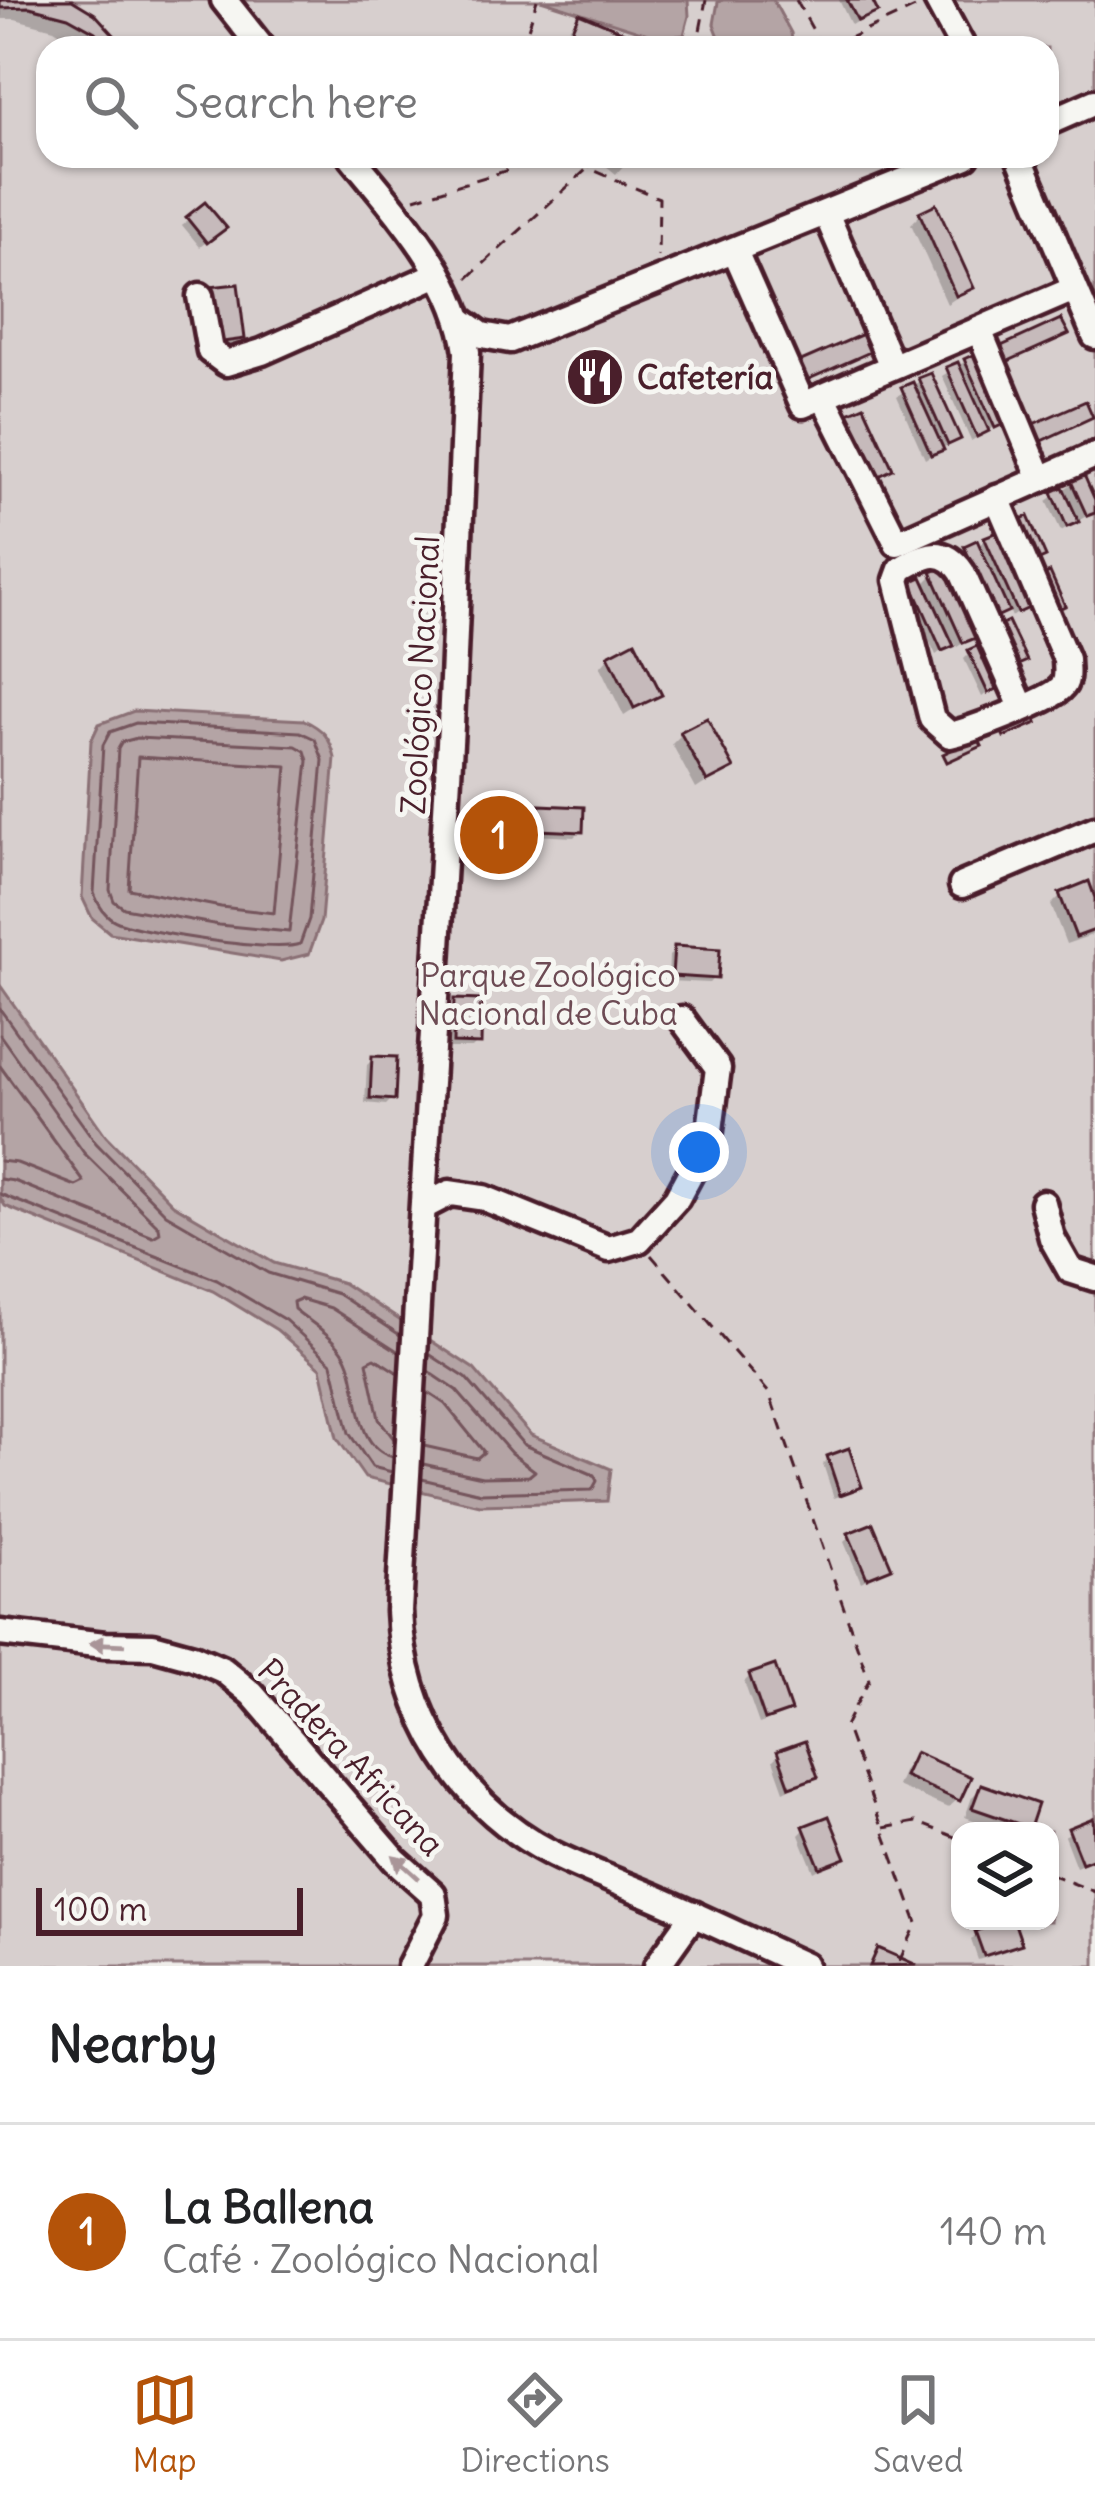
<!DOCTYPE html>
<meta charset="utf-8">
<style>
:root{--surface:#fff;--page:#f6f6f6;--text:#202124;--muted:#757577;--line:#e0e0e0;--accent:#b45309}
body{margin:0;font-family:Delius,sans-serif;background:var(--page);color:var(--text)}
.controls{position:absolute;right:36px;bottom:36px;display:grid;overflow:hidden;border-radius:24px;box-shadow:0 3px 9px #0004}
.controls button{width:108px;height:108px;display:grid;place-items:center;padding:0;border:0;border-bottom:3px solid var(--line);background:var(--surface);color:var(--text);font:60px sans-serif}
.scale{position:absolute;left:36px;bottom:30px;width:267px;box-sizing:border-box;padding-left:12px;border:6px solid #4a1f2b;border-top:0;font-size:33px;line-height:42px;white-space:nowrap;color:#4a1f2b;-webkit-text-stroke:9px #f6f6f2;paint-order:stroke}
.you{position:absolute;left:699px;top:1152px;width:42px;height:42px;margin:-30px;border:9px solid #fff;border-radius:50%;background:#1a73e8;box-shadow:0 0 0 18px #1a73e833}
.badge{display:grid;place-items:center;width:78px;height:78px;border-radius:50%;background:var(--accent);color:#fff;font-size:39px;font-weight:700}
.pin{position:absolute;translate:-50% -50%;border:6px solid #fff;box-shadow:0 3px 12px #0006}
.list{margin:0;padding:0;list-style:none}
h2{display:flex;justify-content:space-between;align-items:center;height:156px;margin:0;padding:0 48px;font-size:51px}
h2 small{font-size:39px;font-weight:400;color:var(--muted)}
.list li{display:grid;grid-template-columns:78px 1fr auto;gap:36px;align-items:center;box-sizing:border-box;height:216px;padding:0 48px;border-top:3px solid var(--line)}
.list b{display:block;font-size:45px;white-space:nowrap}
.list p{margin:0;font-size:39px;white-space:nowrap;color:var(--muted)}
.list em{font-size:39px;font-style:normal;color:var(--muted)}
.icon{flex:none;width:66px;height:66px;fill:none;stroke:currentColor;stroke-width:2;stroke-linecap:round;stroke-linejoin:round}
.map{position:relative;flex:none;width:1095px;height:1966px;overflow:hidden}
.search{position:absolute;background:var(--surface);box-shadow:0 3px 9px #0004;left:36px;right:36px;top:36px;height:132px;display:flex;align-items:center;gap:30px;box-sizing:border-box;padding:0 42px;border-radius:36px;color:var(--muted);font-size:45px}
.sheet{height:372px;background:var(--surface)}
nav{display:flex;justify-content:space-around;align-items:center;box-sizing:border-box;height:168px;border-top:3px solid var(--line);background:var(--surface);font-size:33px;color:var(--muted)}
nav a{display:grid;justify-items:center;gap:6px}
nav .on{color:var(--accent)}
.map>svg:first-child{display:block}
.green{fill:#d7cfce;stroke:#90777c;stroke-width:3;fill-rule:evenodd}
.water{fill:#b4a4a5;stroke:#8a6f74;stroke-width:3}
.shadow{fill:#0003}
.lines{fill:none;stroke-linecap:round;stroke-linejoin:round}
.shore{stroke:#74545c;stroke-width:3}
.building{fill:#c6babb;stroke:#4a1f2b;stroke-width:3}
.minor-casing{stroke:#4a1f2b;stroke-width:33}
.path{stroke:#4a1f2b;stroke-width:3;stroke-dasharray:12 9;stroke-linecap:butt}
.minor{stroke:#f6f6f2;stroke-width:24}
.oneway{fill:#a99598}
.labels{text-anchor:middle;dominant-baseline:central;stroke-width:10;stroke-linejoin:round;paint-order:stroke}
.poi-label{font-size:33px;font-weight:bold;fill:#4a1f2b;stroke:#f6f6f2;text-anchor:start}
.street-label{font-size:33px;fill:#4a1f2b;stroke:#f6f6f2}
.park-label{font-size:33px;fill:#6d4b54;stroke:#f6f6f2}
</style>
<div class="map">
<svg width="1095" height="1966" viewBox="0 0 1095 1966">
<rect width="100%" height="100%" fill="#efedea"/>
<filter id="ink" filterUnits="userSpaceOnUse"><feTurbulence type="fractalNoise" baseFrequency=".00833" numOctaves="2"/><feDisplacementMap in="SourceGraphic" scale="24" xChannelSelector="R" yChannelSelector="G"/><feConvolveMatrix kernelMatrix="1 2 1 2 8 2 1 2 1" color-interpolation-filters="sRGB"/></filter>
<g filter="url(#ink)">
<!-- green -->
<path class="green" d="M0,0h1095v1966h-1095zM48,48h999v108h-999zM960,1831h90v90h-90z"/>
<!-- water -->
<g class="water">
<polygon points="541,0 688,0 689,16 684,35 660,38"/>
<polygon points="723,0 773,0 791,33 793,48 734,48 721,42 714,24 718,2"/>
<path d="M134,711l170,9c19,9 26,17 31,38l-14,163 -12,33 -28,7 -171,-28 -18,-15 -10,-21 9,-156 8,-17z"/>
<polygon points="0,985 106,1136 173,1204 274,1263 343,1283 474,1369 531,1435 611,1469 607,1501 480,1505 365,1478 337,1438 321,1368 277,1330 213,1291 5,1206 0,1197"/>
</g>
<!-- shadow -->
<g class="shadow">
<polygon points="0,0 66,0 122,48 84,48 54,29 15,19 0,19"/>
<polygon points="839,0 869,0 874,11 851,25"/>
<polygon points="580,16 650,48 561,46 570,26"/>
<polygon points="604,156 632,156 616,174 600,161"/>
<polygon points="205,206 217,233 200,247 182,225"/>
<polygon points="920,215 971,288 947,304 911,224"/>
<polygon points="200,300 242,338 232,348 206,351"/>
<polygon points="966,361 1004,421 971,441 942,376"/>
<polygon points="920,381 957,439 925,459 897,396"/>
<polygon points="850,416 890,469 870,481 844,421"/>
<polygon points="1073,483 1095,511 1061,531 1047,501"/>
<polygon points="985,540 1027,606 1012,617 1008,608 990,621 960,554 966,548 977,548"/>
<polygon points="933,575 972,637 957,647 954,641 936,655 906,590 912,584 923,585"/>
<polygon points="970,653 992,689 982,697 964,659"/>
<polygon points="609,657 658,694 624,716 600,667"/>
<polygon points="682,734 730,767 696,789 672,744"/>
<polygon points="540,808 580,831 574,837 533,835 534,814"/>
<polygon points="1061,895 1095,907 1092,935 1066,944 1051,905"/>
<polygon points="675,950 715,977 709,983 668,981 669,956"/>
<polygon points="455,1002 478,1042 472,1048 448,1048 449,1008"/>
<polygon points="373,1059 392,1099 386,1105 365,1103 367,1065"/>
<polygon points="829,1458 858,1487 852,1492 834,1498 823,1464"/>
<polygon points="850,1536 888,1567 861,1582 844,1542"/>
<polygon points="750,1676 787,1710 781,1716 759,1724 744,1682"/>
<polygon points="779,1754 814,1776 784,1791 773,1760"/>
<polygon points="916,1755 958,1799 948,1808 897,1786 906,1765"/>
<polygon points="981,1788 1027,1826 1022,1831 1003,1831 965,1817 972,1797"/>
<polygon points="1091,1822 1095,1859 1076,1867 1064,1836"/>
<polygon points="805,1829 842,1857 814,1872 799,1835"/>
<polygon points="977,1934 1018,1943 1012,1949 978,1960 971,1940"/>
</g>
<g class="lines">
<!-- shore -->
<g class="shore">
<path d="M136,723l164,9 15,7 8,21 -14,159 -9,25c-25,9 -154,-11 -182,-22 -13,-5 -19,-16 -24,-29l9,-148 7,-13z"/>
<polygon points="137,738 296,746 305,751 308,761 289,932 219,925 124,908 114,901 110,890 118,749 122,742"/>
<polygon points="138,757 287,766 274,913 221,907 129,889"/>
<polyline points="0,1009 96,1143 166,1214 268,1273 338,1294 400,1335"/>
<polyline points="0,1035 84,1153 159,1227 160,1233 153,1237 14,1181 0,1179"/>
<polyline points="0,1066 84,1182 76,1186 17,1163 0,1161"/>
<polyline points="0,1194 217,1280 285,1320 332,1363 349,1433 372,1467 392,1472"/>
<polyline points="394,1439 379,1419 367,1362 375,1358 398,1373"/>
<polyline points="424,1446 477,1458 484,1452 445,1404 427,1392"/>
<path d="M393,1457c-42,-10 -31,-72 -48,-102 -10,-18 -35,-33 -51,-46l-1,-7 7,-3 31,9 68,44"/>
<polyline points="423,1464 482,1477 529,1476 535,1471 511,1453 456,1390 428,1371"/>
<polyline points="422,1479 481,1493 592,1490 597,1481 594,1475 524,1445 466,1378 429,1354"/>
</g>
</g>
<!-- building -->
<g class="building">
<polygon points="0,0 72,0 95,14 126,48 108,48 95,32 68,17 30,7 0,8"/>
<polygon points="847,0 872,0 878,12 858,21"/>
<polygon points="579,13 655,45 654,48 597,48 569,36"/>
<polygon points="205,202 227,228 207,243 186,217"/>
<polygon points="936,204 974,288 956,296 919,212"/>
<polygon points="238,284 245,339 215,343 209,287"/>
<polygon points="1061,319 1069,334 1004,363 997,348"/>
<polygon points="863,334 870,352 802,382 794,364"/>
<polygon points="977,353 1008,422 995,428 964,359"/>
<polygon points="958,362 989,431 977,437 946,367"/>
<polygon points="931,373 961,439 948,445 918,378"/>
<polygon points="913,382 944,450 931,455 901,387"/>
<polygon points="1086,401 1093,417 1039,442 1031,425"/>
<polygon points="864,406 893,469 877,477 848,413"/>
<polygon points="1084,475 1095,500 1095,513 1087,516 1071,481"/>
<polygon points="1063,487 1079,522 1067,527 1052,492"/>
<polygon points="1028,516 1046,557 1037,561 1019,520"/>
<polygon points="997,532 1031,607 1018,613 984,537"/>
<polygon points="977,540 1009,611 996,617 964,546"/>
<polygon points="944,567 976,638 963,643 931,572"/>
<polygon points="1050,572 1065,606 1056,610 1041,576"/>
<polygon points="922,577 954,646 942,651 911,582"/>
<polygon points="1008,621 1027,661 1018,665 1000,625"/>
<polygon points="635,641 662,695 634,708 608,655"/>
<polygon points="977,646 996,689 988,693 968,650"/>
<polygon points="1034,715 1037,723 1004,737 1001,730"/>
<polygon points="707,718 734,768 707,782 680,732"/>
<polygon points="978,738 982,746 947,762 943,754"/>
<polygon points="539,805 584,807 583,832 538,830"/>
<polygon points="1089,881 1095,898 1095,930 1076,937 1059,893"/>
<polygon points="674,946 720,949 718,979 672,976"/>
<polygon points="454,999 482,1000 481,1044 453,1043"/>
<polygon points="372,1056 397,1057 395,1100 370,1098"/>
<polygon points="849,1448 862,1487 840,1495 827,1456"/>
<polygon points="873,1523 892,1568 867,1578 848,1533"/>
<polygon points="775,1665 791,1711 765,1720 749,1674"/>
<polygon points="805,1741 818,1777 790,1787 777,1751"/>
<polygon points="915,1752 971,1777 960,1801 904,1776"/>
<polygon points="981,1784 1038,1804 1030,1828 972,1808"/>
<polygon points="829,1816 846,1858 820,1868 803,1826"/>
<polygon points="1093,1818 1095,1858 1082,1863 1068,1828"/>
<polygon points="1007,1921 1014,1921 1022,1944 984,1956 975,1931"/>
<polygon points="878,1948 901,1958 917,1965 870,1966"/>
</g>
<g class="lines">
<!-- minor casing -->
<g class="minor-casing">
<g id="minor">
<polyline points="224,0 262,48"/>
<polyline points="937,0 963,48"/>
<polyline points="1047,123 1095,102"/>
<path d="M351,156c46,57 106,120 116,196l-16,374 -52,885c4,103 60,195 154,243 32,16 68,29 101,43 51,22 101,46 151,69"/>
<polyline points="1019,156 1095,336"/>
<polyline points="826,213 892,366"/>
<polyline points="735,251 803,405 1074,289"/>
<polyline points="200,296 210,351 226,363 262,352 438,274"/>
<polyline points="461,320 482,335 510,340 966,156"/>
<polyline points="979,330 1041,479"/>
<polyline points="823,396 897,543 1095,455"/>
<path d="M997,498l69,161c0,10 3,22 -5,29 -12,13 -92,43 -111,47l-18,-16 -35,-139 4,-11c25,-15 43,-23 61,3l60,135"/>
<polyline points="962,885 1095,829"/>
<polyline points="1043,1203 1052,1238 1070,1270 1095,1278"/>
<polyline points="425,1206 450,1193 484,1198 609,1249 639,1240 677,1198 709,1138 718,1068 682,1019"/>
<polyline points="0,1633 105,1645 153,1646 193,1657 223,1670 252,1694 395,1860 433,1894 436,1915 410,1966"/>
<polyline points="657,1966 694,1914"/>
</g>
</g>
<!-- path -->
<g class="path">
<polyline points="796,0 823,48"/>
<polyline points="522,48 537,0"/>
<polyline points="691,48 698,41 706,0"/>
<polyline points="828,48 915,8"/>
<polyline points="587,156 588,168 659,198 658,257"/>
<polyline points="415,198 555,156"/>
<polyline points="468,278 588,168"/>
<polyline points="651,1255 769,1393 869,1680 845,1726 917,1923 897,1966"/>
<polyline points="884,1828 916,1822 960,1839"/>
<polyline points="1050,1874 1095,1892"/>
</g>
<!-- minor -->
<use href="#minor" class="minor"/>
</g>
<!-- one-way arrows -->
<defs><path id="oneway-solid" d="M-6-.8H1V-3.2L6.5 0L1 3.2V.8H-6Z" transform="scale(3)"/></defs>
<g class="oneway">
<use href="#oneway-solid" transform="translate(107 1644) rotate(-177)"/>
<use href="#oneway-solid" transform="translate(406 1867) rotate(-138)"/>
</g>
</g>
<!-- icons -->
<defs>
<g id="restaurant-disc" transform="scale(3)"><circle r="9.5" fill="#4a1f2b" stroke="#f6f6f2"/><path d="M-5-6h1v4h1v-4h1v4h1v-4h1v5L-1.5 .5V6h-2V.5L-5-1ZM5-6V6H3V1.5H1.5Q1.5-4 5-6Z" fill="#fff"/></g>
</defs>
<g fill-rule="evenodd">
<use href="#restaurant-disc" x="595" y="377"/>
</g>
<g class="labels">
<!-- poi labels -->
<g class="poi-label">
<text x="637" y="377">Cafetería</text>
</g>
<!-- street labels -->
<g class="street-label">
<text transform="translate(420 675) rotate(-87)">Zoológico Nacional</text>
<text transform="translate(351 1757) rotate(47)">Pradera Africana</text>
</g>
<!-- park labels -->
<g class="park-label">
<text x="548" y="975">Parque Zoológico<tspan x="548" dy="38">Nacional de Cuba</tspan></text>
</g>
</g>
</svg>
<div class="controls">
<button><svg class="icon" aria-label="layers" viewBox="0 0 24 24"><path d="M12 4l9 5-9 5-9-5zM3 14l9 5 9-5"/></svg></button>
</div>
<div class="scale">100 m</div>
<div class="you"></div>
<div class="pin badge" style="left:499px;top:835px">1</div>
<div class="search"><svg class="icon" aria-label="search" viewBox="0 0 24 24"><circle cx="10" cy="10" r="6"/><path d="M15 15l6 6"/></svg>Search here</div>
</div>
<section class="sheet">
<h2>Nearby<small></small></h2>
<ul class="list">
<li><span class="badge">1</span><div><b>La Ballena</b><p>Café · Zoológico Nacional</p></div><em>140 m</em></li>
</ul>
</section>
<nav>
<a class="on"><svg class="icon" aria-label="map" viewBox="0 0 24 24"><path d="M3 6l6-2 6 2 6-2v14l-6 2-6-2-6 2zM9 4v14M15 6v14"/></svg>Map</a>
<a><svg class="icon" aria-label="directions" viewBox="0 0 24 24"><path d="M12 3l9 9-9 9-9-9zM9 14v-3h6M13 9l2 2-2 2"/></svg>Directions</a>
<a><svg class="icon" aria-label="saved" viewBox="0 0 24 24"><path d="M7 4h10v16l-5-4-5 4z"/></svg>Saved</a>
</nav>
